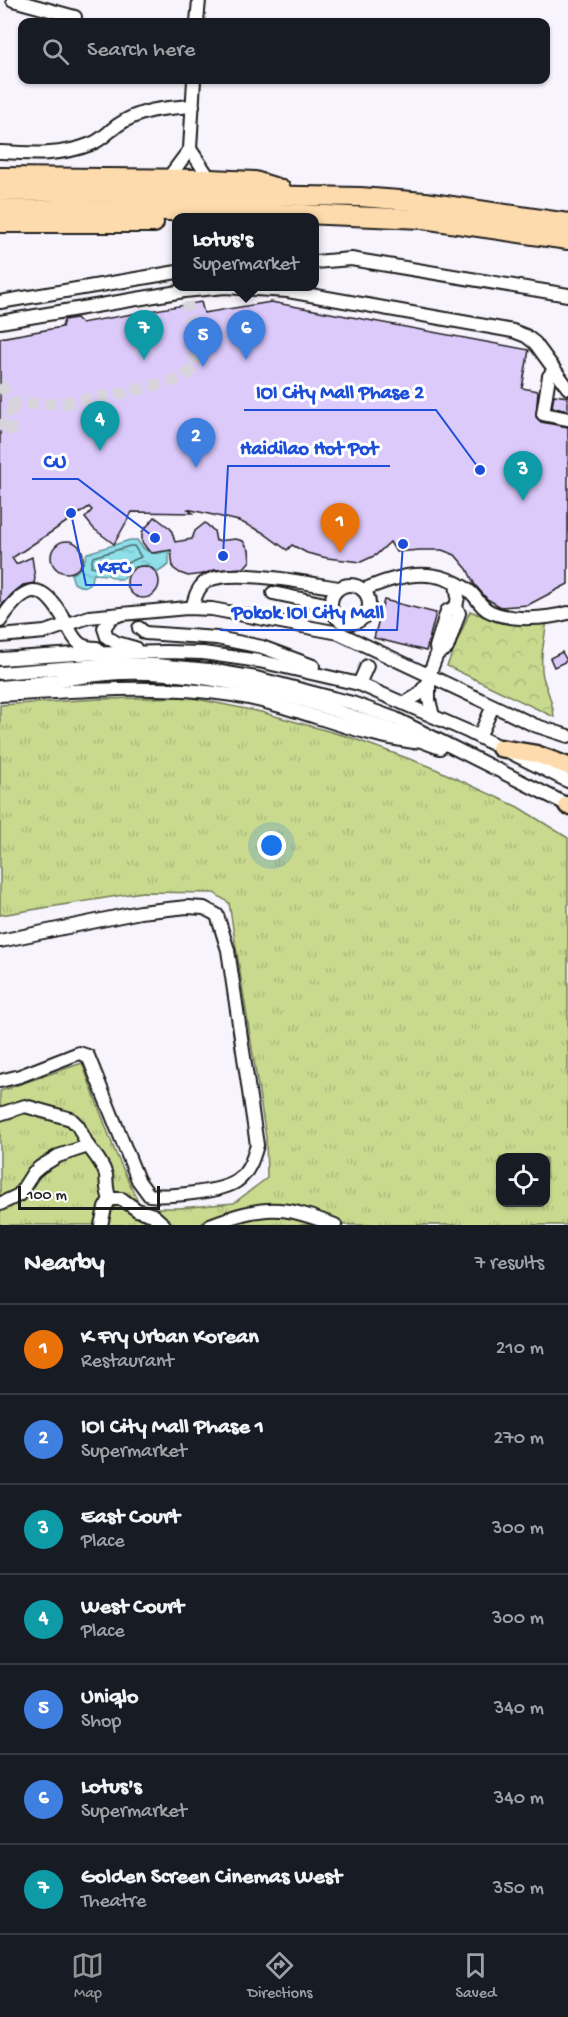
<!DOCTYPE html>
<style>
:root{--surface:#171b24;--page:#242831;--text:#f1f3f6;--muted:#9ea1a6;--line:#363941;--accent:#919294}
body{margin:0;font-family:"Gochi Hand",sans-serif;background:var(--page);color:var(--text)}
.controls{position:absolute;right:18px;bottom:18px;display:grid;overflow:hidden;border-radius:12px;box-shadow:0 2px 4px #0004}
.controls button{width:54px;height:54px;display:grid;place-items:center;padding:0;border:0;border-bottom:2px solid var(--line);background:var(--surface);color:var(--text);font:30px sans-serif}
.scale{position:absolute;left:18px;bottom:15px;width:142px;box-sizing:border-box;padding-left:6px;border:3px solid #1c1c1c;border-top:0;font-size:16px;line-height:21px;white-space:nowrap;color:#1c1c1c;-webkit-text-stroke:4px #fff;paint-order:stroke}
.you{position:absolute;left:272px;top:846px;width:21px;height:21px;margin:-15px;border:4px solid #fff;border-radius:50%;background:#1a73e8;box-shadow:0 0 0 9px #1a73e833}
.badge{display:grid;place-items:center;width:39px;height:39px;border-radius:50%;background:var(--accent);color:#fff;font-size:20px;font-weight:700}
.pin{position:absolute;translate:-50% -50px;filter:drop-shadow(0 2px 3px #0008)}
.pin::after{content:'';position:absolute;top:32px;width:21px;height:18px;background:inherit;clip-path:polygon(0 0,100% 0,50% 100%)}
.popup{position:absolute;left:172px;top:213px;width:147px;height:78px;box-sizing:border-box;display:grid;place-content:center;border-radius:12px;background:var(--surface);filter:drop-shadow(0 2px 4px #0005);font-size:20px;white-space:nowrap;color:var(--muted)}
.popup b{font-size:22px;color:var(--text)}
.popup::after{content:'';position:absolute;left:50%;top:100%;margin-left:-12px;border:12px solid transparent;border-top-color:var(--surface)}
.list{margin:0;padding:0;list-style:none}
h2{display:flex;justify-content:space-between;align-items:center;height:78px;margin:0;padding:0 24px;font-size:26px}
h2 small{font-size:20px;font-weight:400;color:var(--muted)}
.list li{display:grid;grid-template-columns:39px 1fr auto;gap:18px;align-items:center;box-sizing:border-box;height:90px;padding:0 24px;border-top:2px solid var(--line)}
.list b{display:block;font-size:22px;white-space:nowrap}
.list p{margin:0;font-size:20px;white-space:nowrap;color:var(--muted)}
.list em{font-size:20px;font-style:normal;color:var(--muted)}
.icon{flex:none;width:33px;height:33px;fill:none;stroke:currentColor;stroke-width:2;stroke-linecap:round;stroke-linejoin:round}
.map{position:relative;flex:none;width:568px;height:1225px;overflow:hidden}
.search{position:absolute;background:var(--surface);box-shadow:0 2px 4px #0004;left:18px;right:18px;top:18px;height:66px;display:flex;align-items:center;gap:15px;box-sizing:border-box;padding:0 21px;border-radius:12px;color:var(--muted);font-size:22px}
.sheet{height:708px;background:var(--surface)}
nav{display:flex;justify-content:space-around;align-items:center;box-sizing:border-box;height:84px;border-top:2px solid var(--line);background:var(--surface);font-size:16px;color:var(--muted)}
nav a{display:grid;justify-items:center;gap:3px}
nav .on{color:var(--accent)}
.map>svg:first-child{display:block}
.grass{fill:url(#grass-tufts);stroke:#727b56;stroke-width:1.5;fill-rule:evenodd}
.forest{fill:url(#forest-crowns);stroke:#727b56;stroke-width:1.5}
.water{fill:url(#water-ripples);stroke:#609196;stroke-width:1.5}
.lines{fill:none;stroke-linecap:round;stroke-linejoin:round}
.shore{stroke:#4a6a6e;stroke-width:1.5}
.building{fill:#dccafb;stroke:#1c1c1c;stroke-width:1.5}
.minor-tunnel{stroke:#d7d4dc;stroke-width:12;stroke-dasharray:12 6;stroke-linecap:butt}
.minor-casing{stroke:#1c1c1c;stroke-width:16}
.major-casing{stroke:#1c1c1c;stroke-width:21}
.highway-casing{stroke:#1c1c1c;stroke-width:22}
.minor{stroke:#fff;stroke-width:12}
.major{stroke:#fedbac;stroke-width:16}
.highway{stroke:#fedbac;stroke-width:18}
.leader{fill:none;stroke:#1d4ed8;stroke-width:2}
.callout-dot{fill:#1d4ed8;stroke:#fff;stroke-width:2}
.callout-label{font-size:20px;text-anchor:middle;font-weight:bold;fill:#1d4ed8;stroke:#fff;stroke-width:6;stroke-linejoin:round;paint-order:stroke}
</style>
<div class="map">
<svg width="568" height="1225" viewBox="0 0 568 1225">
<defs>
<pattern id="grass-tufts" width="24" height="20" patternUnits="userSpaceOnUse" patternTransform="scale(1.5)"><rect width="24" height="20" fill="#c9da8f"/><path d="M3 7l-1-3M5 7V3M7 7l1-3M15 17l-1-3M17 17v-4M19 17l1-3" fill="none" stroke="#acba7b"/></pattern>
<pattern id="forest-crowns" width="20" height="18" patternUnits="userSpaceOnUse" patternTransform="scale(1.5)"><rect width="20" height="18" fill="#c9da8f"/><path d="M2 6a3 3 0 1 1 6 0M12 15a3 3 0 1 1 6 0" fill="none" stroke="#acba7b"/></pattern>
<pattern id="water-ripples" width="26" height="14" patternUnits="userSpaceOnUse" patternTransform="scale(1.5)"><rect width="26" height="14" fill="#8edfe8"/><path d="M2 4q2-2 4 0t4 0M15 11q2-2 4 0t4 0" fill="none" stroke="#7abfc6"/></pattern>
</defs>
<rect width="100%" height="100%" fill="#f8f4fe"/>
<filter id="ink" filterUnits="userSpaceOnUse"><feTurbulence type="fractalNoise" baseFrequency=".0167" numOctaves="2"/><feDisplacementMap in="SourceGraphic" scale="12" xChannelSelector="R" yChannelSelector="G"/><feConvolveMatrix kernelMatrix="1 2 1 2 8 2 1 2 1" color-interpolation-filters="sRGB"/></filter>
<g filter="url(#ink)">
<!-- grass -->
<path class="grass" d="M187,697l74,15 88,25 80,29 89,41 50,31v387h-568v-134l82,-28 34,91 25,54h38l55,-5 33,-25 -1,-41 -37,-234 -15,-10 -72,-1 -142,23v-210l99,-6zM500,1158h46v44h-46z"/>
<!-- forest -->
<path class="forest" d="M470,611l31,12 46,-3c-2,18 -8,39 -4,57 4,14 10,25 11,40l-107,-51z"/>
<!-- water -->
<path class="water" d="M130,540h7c9,14 21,19 35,6l-3,6v13l-11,7 -11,-7 -16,3 -8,11h-6l-9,-4 -14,-1c-4,12 -9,16 -20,9l-3,-9c11,-4 13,-11 16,-21z"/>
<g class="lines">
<!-- shore -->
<polygon class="shore" points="130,546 134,546 141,557 127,563 119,572 91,566 93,557"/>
</g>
<!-- building -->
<g class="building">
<polygon points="201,302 204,313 271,302 529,350 522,388 538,391 536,417 541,422 568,427 568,584 528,605 501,607 487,599 475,585 467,569 455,555 442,550 420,550 396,552 390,542 376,555 361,562 327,558 307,553 292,545 287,550 262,532 239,521 187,509 193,513 132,512 114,544 94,529 85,518 92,510 89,507 12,558 16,564 32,557 35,578 34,583 23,585 13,593 0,607 0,338 62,327 64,320 76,318 81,323"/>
<polygon points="554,395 568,397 568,411 552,407"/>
<polygon points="155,517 171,529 175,542 192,539 195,531 205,523 214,531 216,541 236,539 243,541 249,550 250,561 244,568 214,570 203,574 188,576 180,573 173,568 171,550 152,553 148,550 142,542 142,532"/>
<circle cx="67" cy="557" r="16"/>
<circle cx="143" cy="582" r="16"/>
<polygon points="384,600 436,613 426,651 374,638"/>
<polygon points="562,652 567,661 554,667 550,658"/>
</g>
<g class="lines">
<!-- minor-tunnel -->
<g class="minor-tunnel">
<polyline points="0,384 15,404 58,404 129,392 183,378 197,365 187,302"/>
<polyline points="0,419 4,436"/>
<polyline points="11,435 10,414 15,404"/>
</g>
<!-- minor casing -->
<g class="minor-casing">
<g id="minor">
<polyline points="13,0 75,17"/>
<polyline points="197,22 199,0"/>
<polyline points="190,149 210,179"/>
<path d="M0,152c32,2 61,4 91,-8 11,-4 18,-13 27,-19 23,-16 48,-17 75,-19"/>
<polyline points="169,177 190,149 194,80"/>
<polyline points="315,262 351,259 568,295"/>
<polyline points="0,302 177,272"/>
<polyline points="0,322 184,291 225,287 288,291 513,331 526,336 535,343 568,388"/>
<polyline points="554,370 549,376 543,414 568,419"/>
<circle cx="350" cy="604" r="19"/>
<path d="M363,590c35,-15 70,-25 105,0 9,6 12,18 23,22 22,9 54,7 77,1"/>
<polyline points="273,593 330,605"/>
<path d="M192,608c3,-9 4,-18 12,-25 22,-17 107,1 134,5"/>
<polyline points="119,615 111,618 104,628 107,637 117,643 135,648"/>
<path d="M0,621c26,-38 41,-42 65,0 5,8 7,17 15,23 6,4 11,4 17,4"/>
<polyline points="139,628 145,633 217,638 262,647 313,666"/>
<polyline points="0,636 45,632 89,617 187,608 212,609 339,633 534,725 568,736"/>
<polyline points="437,654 447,648 459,613 456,607 458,597 456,584"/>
<polyline points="0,659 75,654 166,652 203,653 259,661 359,684 469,732 568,781"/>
<polyline points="0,673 112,664 156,665 209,670 256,678 352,703 396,719 568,805"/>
<polyline points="429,675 437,654 436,647 447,611 456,607"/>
<polyline points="359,684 367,666"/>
<path d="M0,687c41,-3 82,-12 122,-14 108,-3 218,37 318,75"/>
<path d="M0,695c78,-4 154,-12 233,0 61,10 119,39 181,47"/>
<polyline points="405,703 418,695 429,682 429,700 433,716"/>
<polyline points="479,737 493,706"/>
<path d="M0,941l140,-29 47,-5 17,1 13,7 11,35 29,195c-4,14 -8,27 -20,36 -14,11 -70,16 -88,14l-11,-15 -50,-124 -9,-3 -59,23 -20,5"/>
<polyline points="0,1114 25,1106 71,1119 78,1126 88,1146"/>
<path d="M0,1204l19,-9 14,-22 7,-6 18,-11 30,-10c7,9 15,18 18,29 1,9 0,15 4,24h12l15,11 16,5 11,10"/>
<polyline points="101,1225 105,1208 110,1199"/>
<path d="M210,1225c21,-8 47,-17 70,-15 19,1 37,9 55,15"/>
</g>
</g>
<!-- major casing -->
<g class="major-casing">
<g id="major">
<polyline points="500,748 536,754 568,766"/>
<polyline points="567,805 568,806"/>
</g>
</g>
<!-- highway casing -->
<g class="highway-casing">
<g id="highway">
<polyline points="0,177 210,179 255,181 281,189"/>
<polyline points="0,191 360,197 425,202 568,223"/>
<polyline points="0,209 254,212 423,219 568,240"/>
<polyline points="0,223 154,223"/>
</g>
</g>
<!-- minor -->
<use href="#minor" class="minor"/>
<!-- major -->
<use href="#major" class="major"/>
<!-- highway -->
<use href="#highway" class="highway"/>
</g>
</g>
<!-- callouts -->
<path class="leader" d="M480 470L436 410H244M223 556L228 466H390M155 538L78 479H32M71 513L86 585H142M403 544L397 630H220"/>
<g class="callout-dot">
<circle cx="480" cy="470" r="6"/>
<circle cx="223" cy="556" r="6"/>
<circle cx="155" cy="538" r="6"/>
<circle cx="71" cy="513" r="6"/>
<circle cx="403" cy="544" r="6"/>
</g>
<g class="callout-label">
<text x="340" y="398">IOI City Mall Phase 2</text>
<text x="309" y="454">Haidilao Hot Pot</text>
<text x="55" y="467">CU</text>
<text x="114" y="573">KFC</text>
<text x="308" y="618">Pokok IOI City Mall</text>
</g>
</svg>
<div class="controls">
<button><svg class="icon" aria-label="locate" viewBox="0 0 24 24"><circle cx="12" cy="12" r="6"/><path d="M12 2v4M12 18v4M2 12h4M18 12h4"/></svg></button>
</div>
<div class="scale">100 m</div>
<div class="you"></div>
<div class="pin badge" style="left:340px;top:553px;background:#e8710a">1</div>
<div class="pin badge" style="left:196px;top:468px;background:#3f7fe0">2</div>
<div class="pin badge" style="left:523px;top:501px;background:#0f9aa8">3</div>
<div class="pin badge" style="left:100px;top:451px;background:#0f9aa8">4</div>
<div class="pin badge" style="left:203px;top:367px;background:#3f7fe0">5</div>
<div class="pin badge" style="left:246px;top:360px;background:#3f7fe0">6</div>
<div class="popup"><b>Lotus's</b>Supermarket</div>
<div class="pin badge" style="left:144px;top:360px;background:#0f9aa8">7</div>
<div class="search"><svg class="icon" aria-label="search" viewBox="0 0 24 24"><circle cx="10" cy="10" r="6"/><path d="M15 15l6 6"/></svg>Search here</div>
</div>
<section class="sheet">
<h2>Nearby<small>7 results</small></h2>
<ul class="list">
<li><span class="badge" style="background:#e8710a">1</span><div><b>K Fry Urban Korean</b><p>Restaurant</p></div><em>210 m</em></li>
<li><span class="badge" style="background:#3f7fe0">2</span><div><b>IOI City Mall Phase 1</b><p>Supermarket</p></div><em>270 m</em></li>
<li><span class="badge" style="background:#0f9aa8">3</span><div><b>East Court</b><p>Place</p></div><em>300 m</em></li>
<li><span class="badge" style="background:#0f9aa8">4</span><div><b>West Court</b><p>Place</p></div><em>300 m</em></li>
<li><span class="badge" style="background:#3f7fe0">5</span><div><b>Uniqlo</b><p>Shop</p></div><em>340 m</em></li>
<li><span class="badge" style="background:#3f7fe0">6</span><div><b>Lotus's</b><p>Supermarket</p></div><em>340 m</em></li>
<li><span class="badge" style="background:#0f9aa8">7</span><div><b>Golden Screen Cinemas West</b><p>Theatre</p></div><em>350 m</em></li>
</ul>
</section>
<nav>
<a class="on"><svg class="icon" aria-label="map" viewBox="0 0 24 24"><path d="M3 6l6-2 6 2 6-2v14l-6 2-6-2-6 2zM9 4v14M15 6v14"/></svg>Map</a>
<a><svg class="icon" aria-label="directions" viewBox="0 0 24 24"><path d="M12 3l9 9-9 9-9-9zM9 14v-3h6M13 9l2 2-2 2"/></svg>Directions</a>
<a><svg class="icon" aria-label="saved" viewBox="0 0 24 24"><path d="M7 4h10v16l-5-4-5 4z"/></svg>Saved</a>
</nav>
